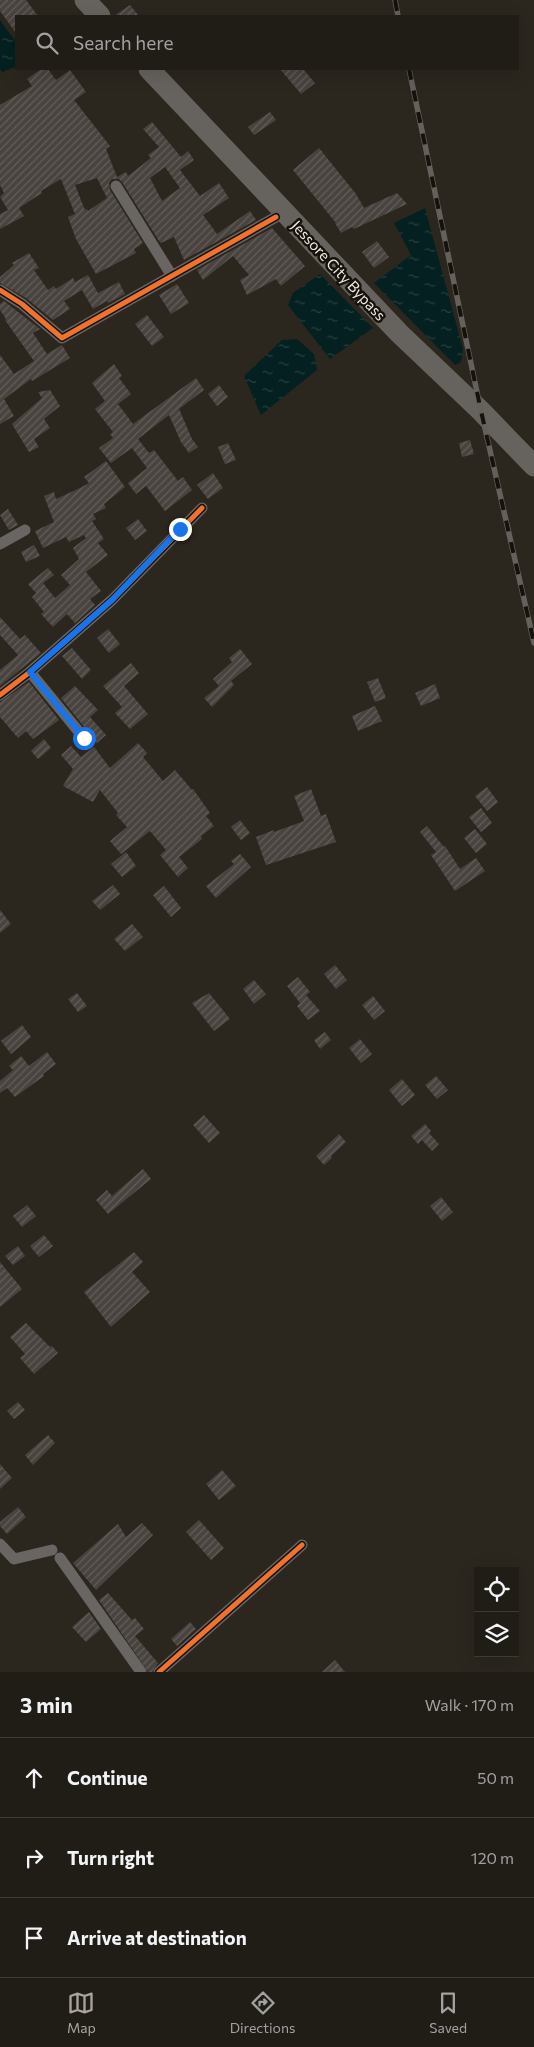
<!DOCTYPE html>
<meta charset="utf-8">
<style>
:root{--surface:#201c16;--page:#2d2923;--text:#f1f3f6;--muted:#a2a1a1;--line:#3d3a35;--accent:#aba59d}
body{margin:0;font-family:Commissioner,sans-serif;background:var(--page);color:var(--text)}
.controls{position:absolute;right:15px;bottom:15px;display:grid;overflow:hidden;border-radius:0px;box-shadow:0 5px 20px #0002}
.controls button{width:45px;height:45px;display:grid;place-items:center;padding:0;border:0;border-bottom:1px solid var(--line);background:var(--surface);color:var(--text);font:25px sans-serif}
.stop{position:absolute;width:15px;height:15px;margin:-11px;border:4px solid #1a73e8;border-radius:50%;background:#fff}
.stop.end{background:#1a73e8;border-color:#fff;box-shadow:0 1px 5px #0008}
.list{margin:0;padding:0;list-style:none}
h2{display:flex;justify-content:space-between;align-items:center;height:65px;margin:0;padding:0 20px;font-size:21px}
h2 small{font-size:16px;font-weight:400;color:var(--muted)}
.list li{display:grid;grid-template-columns:32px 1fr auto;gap:15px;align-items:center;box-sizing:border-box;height:80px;padding:0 20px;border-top:1px solid var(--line)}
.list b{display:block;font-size:19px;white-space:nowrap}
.list em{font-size:16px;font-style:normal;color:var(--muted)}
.icon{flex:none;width:28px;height:28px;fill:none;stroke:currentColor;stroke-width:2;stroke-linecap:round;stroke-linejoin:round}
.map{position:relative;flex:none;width:534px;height:1672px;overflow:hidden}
.search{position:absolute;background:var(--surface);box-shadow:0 5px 20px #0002;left:15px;right:15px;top:15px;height:55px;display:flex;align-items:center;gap:12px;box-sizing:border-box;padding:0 18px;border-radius:0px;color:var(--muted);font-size:19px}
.sheet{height:305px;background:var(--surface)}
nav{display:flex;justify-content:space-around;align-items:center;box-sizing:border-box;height:70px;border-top:1px solid var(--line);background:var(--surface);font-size:14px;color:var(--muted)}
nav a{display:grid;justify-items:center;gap:2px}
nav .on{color:var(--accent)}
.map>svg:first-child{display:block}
.water{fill:url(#water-ripples)}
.building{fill:url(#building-hatch);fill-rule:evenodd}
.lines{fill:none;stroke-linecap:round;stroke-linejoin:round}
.street{stroke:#686563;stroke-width:11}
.highway{stroke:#66625d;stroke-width:21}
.rail-casing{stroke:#64615c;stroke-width:5.5}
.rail{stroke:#15110b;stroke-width:4;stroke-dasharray:11;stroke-linecap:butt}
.cycleway-casing{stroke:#15110b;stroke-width:8}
.cycleway{stroke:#ef722f;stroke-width:5}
.route{stroke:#1a73e8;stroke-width:6}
.labels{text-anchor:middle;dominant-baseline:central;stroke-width:5;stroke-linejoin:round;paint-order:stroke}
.street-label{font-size:15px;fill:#f0eae1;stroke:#15110b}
</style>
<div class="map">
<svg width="534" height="1672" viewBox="0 0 534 1672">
<defs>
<pattern id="water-ripples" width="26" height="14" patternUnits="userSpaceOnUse" patternTransform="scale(1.25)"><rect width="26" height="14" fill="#042020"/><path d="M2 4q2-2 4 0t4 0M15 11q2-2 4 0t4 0" fill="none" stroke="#294140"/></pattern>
<pattern id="building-hatch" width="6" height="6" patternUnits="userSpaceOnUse" patternTransform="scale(1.25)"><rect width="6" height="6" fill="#49433f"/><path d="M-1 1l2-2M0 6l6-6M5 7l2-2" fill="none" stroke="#645e5a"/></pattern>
</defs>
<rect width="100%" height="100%" fill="#2b261e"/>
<!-- water -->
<g class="water">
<polygon points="0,20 16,42 16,67 2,72 0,69"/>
<polygon points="425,208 463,349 461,362 455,365 374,283 411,255 394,223"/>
<polygon points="320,274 373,328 330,359 288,305 293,293"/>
<polygon points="297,339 314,354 317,370 261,415 244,376 282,340"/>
</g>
<!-- building -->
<g class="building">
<polygon points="0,0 26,0 38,16 16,16 16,33 0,11"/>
<polygon points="130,5 139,16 114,16"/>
<path d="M41,69h7l8,11 14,-10 16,22 -12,8 36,46 -4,3 11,28 9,-5 2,4 23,-18 -3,-3 11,-8 -16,-18 9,-7 29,35 7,-6 6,9 -14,10 20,26 19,-13 10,15 -26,17 14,19 33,-23 6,9 -72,40 -10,-23 -13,6 -2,-2 -37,-59 -3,-3h-7l-3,4 1,7 33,53 -9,6 2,4 -40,21 -20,-35 -8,-22 7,-3 -14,-35 -20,12 1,2 -23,15 5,8 -24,13v-15l8,-4 -8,-13 4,-4 -4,-8v-80l32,-19 -5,-7zM165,167l15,21 -18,13 -12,-23zM97,178l10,20 -19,13 -1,-2 -2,1 -10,-25z"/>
<polygon points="280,69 303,69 315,83 301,94"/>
<polygon points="270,112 276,120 254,135 248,127"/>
<polygon points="319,148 356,194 364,208 397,193 407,204 354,229 352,227 341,233 335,223 336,223 293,170"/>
<polygon points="272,228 305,266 281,286 276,279 247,295 240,280 249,275 233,256 203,280 197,270"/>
<polygon points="377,241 389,257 374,268 362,252"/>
<polygon points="29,253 39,268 34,270 48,290 54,286 56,289 73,278 75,282 88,275 98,293 119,282 125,294 108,303 107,301 93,309 82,290 64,301 70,309 53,320 26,298 0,283 0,277 14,265 12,263"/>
<polygon points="177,284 189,303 171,314 159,295"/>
<polygon points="4,301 40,329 33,333 47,354 62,345 70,358 32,381 31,379 4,399 14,416 0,424 0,355 14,374 34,361 5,320 6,319 0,310 0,304"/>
<polygon points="147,315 164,337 152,346 135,324"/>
<polygon points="114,364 122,376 119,378 131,394 118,404 133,424 196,378 204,390 179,409 192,439 198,447 189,453 181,442 169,415 138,439 149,453 154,450 178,481 183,477 192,490 165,511 146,486 136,494 128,483 147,468 132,448 111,463 99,448 113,438 110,434 113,432 95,409 105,401 92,383"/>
<polygon points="219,385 228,397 217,406 208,394"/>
<polygon points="50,390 60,406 44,419 50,428 34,439 39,447 29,452 12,424 42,398 38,392"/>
<polygon points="470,440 474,454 462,457 459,443"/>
<polygon points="228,443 236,460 225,464 218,447"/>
<polygon points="106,461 125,487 104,504 106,508 93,514 96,519 92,521 104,539 98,543 108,555 86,572 101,591 90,599 95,605 75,623 67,614 53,627 41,614 44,612 32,597 36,593 28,584 48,568 54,575 43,583 55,598 70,585 61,575 79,559 73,548 86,538 84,535 69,542 66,537 43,548 35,531 54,522 44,496 54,492 56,499 80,488 89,483 84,477"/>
<polygon points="213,473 223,488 208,499 197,485"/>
<polygon points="8,509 18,525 9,530 0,515"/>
<polygon points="138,519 147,531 135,540 126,528"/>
<polygon points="34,545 40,556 26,562 21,552"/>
<polygon points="0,617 20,639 25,635 41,653 0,686 0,670 18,655 0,635"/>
<polygon points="108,629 120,644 109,653 97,638"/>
<polygon points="72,648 91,670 82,679 62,656"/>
<polygon points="240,649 252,664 231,681 234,685 212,707 204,698 219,686 213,679 232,662 229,658"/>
<polygon points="131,663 139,673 124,686 148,714 130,729 115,713 122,707 103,686"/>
<polygon points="378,678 386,698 375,702 367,682"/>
<polygon points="29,682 59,720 33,739 26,731 18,738 0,717 0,702"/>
<polygon points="435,684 440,698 421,706 415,693"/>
<polygon points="75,686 98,710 90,717 106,735 97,743 61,698"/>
<polygon points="375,706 382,721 358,731 352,716"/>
<polygon points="44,739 51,748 38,759 31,751"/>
<polygon points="138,743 147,753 143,757 163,781 175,770 192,790 193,789 210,813 206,816 214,826 201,836 202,839 179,857 188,868 178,877 160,855 166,850 150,831 121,854 110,841 127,827 116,815 118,813 100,790 93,802 63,786 73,769 61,755 71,746 81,757 94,747 110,768"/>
<polygon points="487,787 498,802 487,811 475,796"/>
<polygon points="311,789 321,816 326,814 336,842 266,865 256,837 274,830 274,832 304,821 294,796"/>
<polygon points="481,808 492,823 481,832 469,817"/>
<polygon points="240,820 250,833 241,840 231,827"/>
<polygon points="427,826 444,847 445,846 460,869 476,858 485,871 455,891 431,855 436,852 420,832"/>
<polygon points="475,829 487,844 476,853 464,838"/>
<polygon points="126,852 136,866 122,877 111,864"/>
<polygon points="240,854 251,867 216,898 206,886 234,864 231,861"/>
<polygon points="113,885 120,894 100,910 92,901"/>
<polygon points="164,886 181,908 171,917 153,895"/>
<polygon points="0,910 11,924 0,933"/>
<polygon points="132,924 143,937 125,951 114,939"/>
<polygon points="335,965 347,980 336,989 324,974"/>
<polygon points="298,977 310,992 306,995 320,1011 308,1020 297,1006 300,1003 287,986"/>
<polygon points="254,980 266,994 254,1004 243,989"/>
<polygon points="77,993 87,1006 78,1012 68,999"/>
<polygon points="209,993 230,1019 214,1031 192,1003"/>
<polygon points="373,996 385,1011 374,1020 362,1005"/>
<polygon points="22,1025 31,1037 11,1054 1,1041"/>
<polygon points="325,1032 331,1040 320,1049 314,1040"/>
<polygon points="360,1039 372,1054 361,1063 349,1048"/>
<polygon points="47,1052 56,1064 43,1074 44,1076 15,1097 7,1088 0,1093 0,1081 13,1070 9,1066 21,1056 29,1066"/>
<polygon points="436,1076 448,1090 437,1099 425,1085"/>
<polygon points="402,1079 415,1095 402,1106 389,1090"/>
<polygon points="204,1115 220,1133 209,1143 193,1125"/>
<polygon points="425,1124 431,1131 429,1133 439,1144 432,1151 422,1140 418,1144 411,1136"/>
<polygon points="339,1134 346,1142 331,1156 332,1158 324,1165 316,1156"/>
<polygon points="143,1169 151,1179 108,1214 96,1200 107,1190 112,1196"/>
<polygon points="441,1197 453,1212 442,1221 430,1206"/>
<polygon points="27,1205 36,1216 22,1227 13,1216"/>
<polygon points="44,1235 53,1246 39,1257 30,1246"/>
<polygon points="18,1246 25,1256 13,1265 5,1256"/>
<polygon points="134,1252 143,1262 132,1272 150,1292 111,1327 84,1292"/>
<polygon points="0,1262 22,1289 0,1307"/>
<polygon points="26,1323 50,1347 52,1346 58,1353 34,1374 20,1358 25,1354 10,1337"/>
<polygon points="18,1402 25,1410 14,1419 7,1411"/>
<polygon points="48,1435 55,1443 33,1465 25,1455"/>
<polygon points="0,1464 12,1478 0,1489"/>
<polygon points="222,1470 236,1486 219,1500 206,1484"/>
<polygon points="18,1507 26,1517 7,1534 0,1526 0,1522"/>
<polygon points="199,1520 224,1548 211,1560 186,1532"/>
<polygon points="142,1523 153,1535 96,1590 73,1563 118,1524 126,1537"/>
<polygon points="108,1593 132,1620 135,1618 144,1629 135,1636 158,1663 152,1672 148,1672 99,1600"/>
<polygon points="89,1612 101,1629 86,1642 72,1627"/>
<polygon points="190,1622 196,1629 177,1646 171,1639"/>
<polygon points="335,1660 345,1672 322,1672"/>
</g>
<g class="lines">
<!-- street -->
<g class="street">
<polyline points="116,186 172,276"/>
<polyline points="0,290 22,304 62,338 276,217"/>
<polyline points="0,544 25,530"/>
<polyline points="30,672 84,738"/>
<polyline points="0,695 30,672 112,600 202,508"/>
<polyline points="0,1544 14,1559 52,1550"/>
<polyline points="60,1558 141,1672"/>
<polyline points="159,1672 302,1545"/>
</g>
<!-- highway -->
<g class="highway">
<polyline points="85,0 100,16"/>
<polyline points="149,69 399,333 481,411 534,466"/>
</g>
<!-- rail casing -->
<g class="rail-casing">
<g id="rail">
<polyline points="395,0 398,16"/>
<polyline points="409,69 481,411 534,643"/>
</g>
</g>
<!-- rail -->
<use href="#rail" class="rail"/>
<!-- cycleway casing -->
<g class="cycleway-casing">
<g id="cycleway">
<polyline points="0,290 22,304 62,338 276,217"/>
<polyline points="0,695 30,672 112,600 202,508"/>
<polyline points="159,1672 302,1545"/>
</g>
</g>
<!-- cycleway -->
<use href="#cycleway" class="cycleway"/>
</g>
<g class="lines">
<!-- route -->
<polyline class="route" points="84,738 30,672 112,600 180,529"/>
</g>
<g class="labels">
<!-- street labels -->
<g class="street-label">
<text transform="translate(339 270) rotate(47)">Jessore City Bypass</text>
</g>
</g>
</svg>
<div class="controls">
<button><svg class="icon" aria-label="locate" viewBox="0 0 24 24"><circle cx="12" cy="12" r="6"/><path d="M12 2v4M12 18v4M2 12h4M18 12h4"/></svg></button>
<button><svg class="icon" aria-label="layers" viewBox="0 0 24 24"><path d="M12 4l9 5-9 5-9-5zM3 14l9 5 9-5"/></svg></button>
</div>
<div class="stop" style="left:84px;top:738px"></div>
<div class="stop end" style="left:180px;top:529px"></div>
<div class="search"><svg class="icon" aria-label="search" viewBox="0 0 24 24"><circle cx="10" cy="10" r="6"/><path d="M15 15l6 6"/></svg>Search here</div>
</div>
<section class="sheet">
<h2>3 min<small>Walk · 170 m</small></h2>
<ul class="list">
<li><svg class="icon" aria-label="ahead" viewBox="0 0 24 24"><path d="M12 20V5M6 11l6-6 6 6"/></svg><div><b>Continue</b></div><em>50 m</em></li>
<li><svg class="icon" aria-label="right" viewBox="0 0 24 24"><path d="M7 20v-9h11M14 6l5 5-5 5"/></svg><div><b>Turn right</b></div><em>120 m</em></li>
<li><svg class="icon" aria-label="arrive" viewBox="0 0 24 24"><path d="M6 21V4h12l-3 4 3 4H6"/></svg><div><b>Arrive at destination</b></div></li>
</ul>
</section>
<nav>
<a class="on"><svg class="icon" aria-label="map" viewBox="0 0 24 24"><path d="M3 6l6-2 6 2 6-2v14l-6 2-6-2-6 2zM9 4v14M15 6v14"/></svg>Map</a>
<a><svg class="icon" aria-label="directions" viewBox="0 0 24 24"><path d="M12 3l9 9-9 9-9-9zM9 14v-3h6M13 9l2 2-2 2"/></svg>Directions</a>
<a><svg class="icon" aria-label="saved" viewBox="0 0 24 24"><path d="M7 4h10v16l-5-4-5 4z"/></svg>Saved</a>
</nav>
